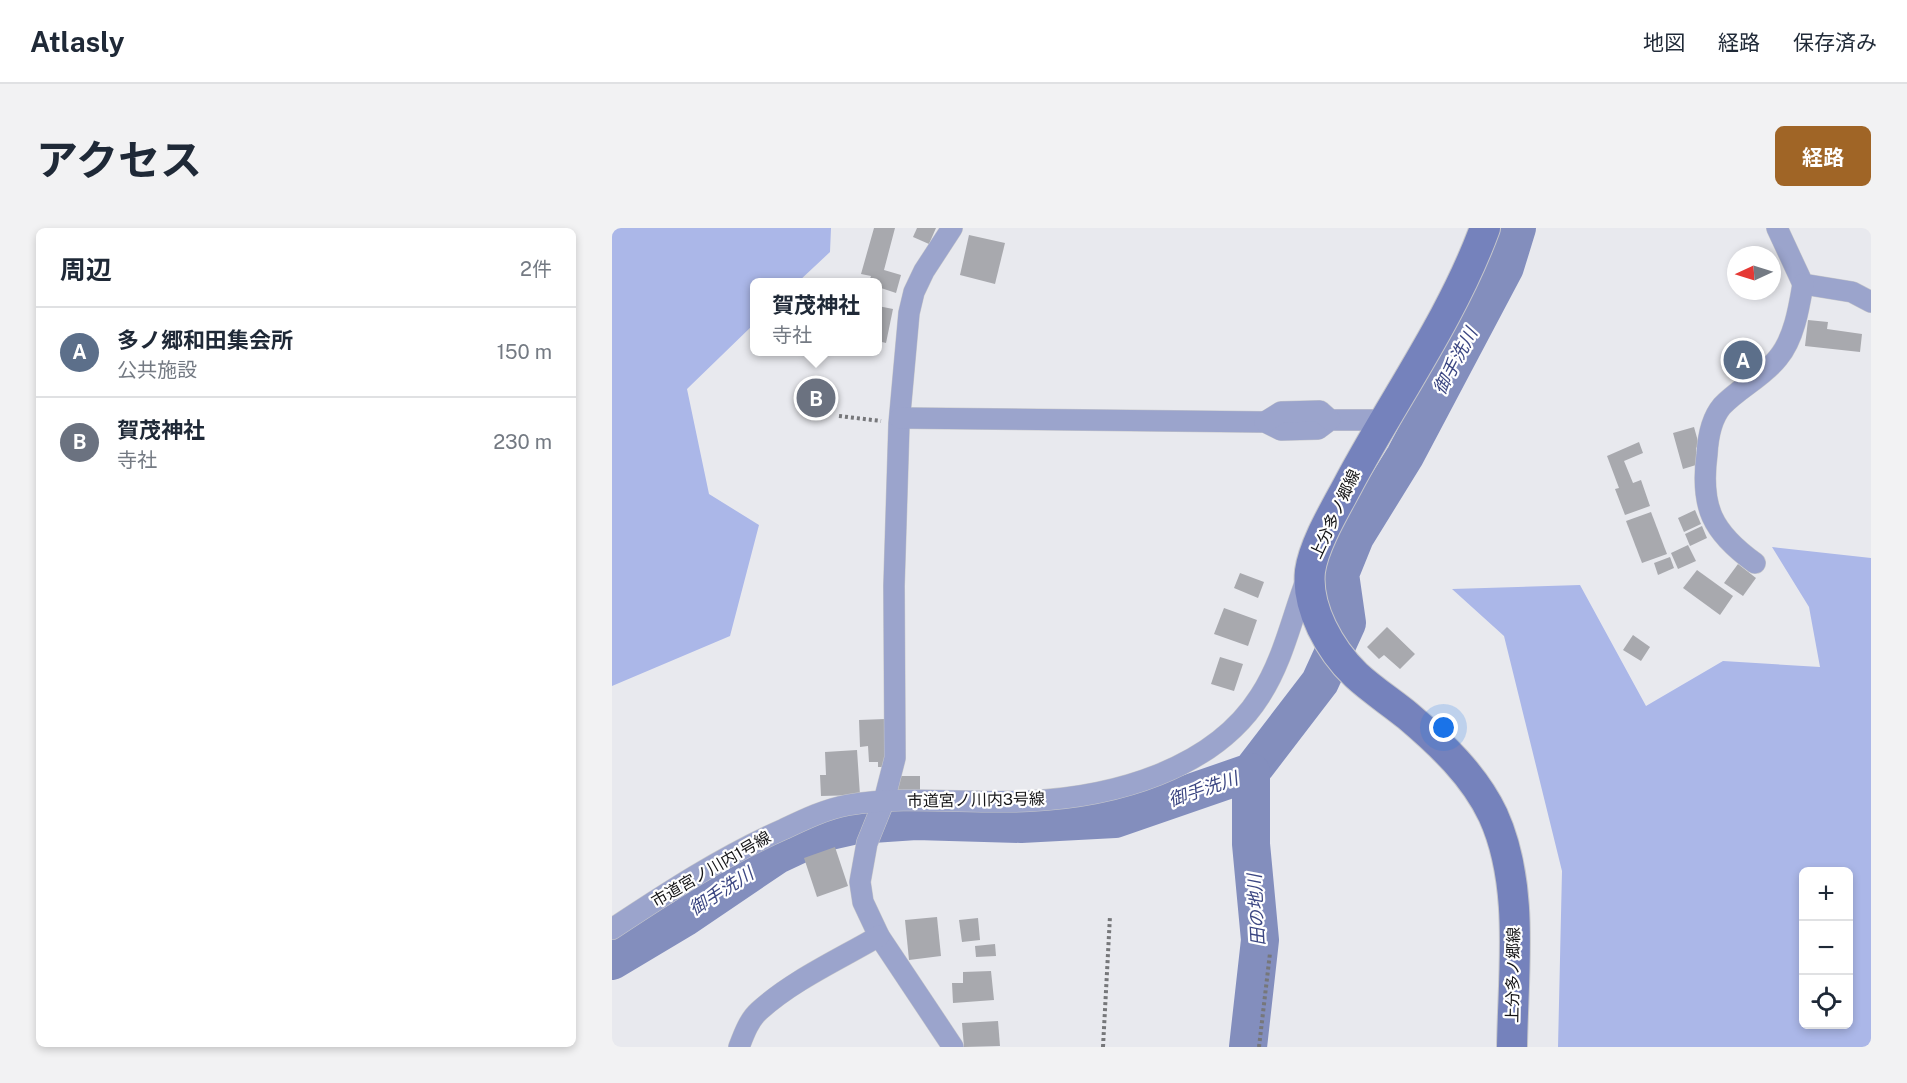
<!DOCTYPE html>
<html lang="ja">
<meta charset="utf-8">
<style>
:root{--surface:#fff;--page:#f2f2f3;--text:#1f2937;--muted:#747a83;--line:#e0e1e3;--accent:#a06526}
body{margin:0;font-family:"Public Sans","Noto Sans JP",sans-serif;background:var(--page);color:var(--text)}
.controls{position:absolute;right:18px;bottom:18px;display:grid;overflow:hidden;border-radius:9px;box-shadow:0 3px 9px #0003}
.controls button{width:54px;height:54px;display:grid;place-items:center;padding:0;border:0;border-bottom:2px solid var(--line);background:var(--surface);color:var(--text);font:30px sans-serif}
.compass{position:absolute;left:1115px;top:18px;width:54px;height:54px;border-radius:50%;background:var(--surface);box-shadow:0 3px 9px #0003;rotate:266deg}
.you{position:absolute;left:832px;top:500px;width:21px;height:21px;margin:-15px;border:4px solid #fff;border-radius:50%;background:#1a73e8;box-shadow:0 0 0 9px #1a73e833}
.badge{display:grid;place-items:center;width:39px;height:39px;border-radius:50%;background:var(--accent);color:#fff;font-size:20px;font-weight:700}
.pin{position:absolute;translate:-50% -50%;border:3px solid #fff;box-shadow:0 2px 6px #0006}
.popup{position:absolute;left:138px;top:50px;width:132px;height:78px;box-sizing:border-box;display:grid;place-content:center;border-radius:9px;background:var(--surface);filter:drop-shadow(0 2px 4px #0005);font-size:20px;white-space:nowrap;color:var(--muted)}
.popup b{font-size:22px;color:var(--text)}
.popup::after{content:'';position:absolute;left:50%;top:100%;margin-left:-12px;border:12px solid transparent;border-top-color:var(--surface)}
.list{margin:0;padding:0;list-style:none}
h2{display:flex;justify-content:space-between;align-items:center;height:78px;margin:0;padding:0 24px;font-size:26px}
h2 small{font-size:20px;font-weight:400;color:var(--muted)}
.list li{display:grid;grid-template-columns:39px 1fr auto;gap:18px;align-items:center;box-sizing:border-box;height:90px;padding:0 24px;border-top:2px solid var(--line)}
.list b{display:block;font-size:22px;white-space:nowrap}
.list p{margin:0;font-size:20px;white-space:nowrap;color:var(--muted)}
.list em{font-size:20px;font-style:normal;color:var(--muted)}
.icon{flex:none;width:33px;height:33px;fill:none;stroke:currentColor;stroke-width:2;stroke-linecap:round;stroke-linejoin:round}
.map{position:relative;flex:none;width:1259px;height:819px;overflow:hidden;border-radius:9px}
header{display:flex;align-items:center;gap:36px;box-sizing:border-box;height:84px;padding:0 30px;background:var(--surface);border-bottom:2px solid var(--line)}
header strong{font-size:28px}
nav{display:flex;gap:33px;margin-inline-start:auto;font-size:21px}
.intro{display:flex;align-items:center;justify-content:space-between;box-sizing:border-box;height:144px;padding:0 36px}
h1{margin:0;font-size:42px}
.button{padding:15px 27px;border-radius:9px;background:var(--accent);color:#fff;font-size:21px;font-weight:700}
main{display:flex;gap:36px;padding:0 36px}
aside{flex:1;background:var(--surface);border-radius:9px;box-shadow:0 3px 9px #0003}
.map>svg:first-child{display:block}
.forest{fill:#abb7e8;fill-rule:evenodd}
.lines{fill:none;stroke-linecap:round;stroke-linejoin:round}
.river{stroke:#838ebd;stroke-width:38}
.building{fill:#a8a9ae}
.minor-casing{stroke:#c6c7cb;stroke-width:22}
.secondary-casing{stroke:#c6c7cb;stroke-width:32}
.path{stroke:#76777a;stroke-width:4;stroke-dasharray:3 3;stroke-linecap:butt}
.minor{stroke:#9ba4cc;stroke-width:21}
.secondary{stroke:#7582bc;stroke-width:30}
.labels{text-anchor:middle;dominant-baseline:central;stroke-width:4.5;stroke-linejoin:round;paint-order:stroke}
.street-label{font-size:16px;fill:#141416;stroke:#fff}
.water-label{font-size:18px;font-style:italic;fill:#3c4783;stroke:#fff}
</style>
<header>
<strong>Atlasly</strong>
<nav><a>地図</a><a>経路</a><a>保存済み</a></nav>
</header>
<div class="intro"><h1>アクセス</h1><a class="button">経路</a></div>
<main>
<aside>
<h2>周辺<small>2件</small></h2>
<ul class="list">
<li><span class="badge" style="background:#5c6f8a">A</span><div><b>多ノ郷和田集会所</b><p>公共施設</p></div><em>150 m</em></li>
<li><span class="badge" style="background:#6b7280">B</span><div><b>賀茂神社</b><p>寺社</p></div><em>230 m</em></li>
</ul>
</aside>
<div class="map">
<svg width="1259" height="819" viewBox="0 0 1259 819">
<rect width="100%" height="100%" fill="#e8e9ee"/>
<!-- forest -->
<g class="forest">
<polygon points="0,0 219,0 218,24 186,54 142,54 142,96 75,161 97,266 147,297 118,408 0,458"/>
<path d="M1160,319l99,11v489h-313l4,-176 -58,-235 -52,-47 128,-4 66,121 77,-45 97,6 -11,-60zM1192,644h44v152h-44z"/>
</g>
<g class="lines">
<!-- river -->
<g class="river">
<polyline points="0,733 72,690 165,627 214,604 245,597 304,593 409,596 503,591 639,544 708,454 735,395 728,346 743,309 793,228 893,39 905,0"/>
<polyline points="636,819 648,712 639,616 639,544"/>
</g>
</g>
<!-- building -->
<g class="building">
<polygon points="262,0 283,0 272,42 289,47 284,65 266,59 266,54 257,54 259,48 249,46"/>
<polygon points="305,0 324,0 317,16 301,9"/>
<polygon points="357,7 393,15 383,56 348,47"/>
<polygon points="266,78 281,81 274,115 266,113"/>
<polygon points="1196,92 1216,94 1215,101 1250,106 1248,124 1193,118"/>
<polygon points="1082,199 1087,217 1084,220 1084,237 1071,241 1061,205"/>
<polygon points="1027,214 1031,225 1012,233 1021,255 1029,252 1038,278 1013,287 1003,261 1007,260 995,228"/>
<polygon points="1083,282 1089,296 1072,304 1066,290"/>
<polygon points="1039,284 1055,326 1030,335 1014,293"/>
<polygon points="1090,298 1095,310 1078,318 1073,306"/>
<polygon points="1076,317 1084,333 1066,341 1059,325"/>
<polygon points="1058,329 1062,340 1046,347 1042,335"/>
<polygon points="1126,336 1144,350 1131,368 1112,355"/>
<polygon points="1085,342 1121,368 1108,387 1071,360"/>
<polygon points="628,345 652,354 646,370 622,360"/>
<polygon points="612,380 645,392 636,418 602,406"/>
<polygon points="775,399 803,426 788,441 772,427 767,431 755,419"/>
<polygon points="1021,407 1038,419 1029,433 1011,422"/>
<polygon points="608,429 631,436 622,463 599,456"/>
<polygon points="273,491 275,539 266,539 266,534 257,534 256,518 248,519 247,492"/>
<polygon points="245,522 248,567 209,568 208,547 214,547 213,524"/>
<polygon points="286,548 308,548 308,562 286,563"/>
<polygon points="223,619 236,658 205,669 192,630"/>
<polygon points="325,689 329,728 297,732 293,692"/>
<polygon points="366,690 368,712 350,714 347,692"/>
<polygon points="383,716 384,728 364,729 363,718"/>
<polygon points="379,743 382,772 341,775 340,755 351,755 351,744"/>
<polygon points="386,793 388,818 352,819 350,795"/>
</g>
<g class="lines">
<!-- minor casing -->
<g class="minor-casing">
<g id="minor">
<polyline points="340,0 312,43 302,64 297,85 287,196 282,358 283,530 272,573 255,615 248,654 251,674 267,708 341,819"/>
<polyline points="1165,0 1191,56 1240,64 1259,74"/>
<polyline points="288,190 653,194 669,202 706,201 718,192 771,192"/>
<polyline points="653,194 669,184 708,183 718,192"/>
<path d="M1143,335c-43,-31 -55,-56 -48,-109 1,-17 4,-35 15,-48 17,-18 41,-29 56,-48 16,-19 21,-50 25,-74"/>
<path d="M0,701c56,-37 111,-73 172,-100 21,-10 42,-20 64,-24 59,-10 121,-1 181,-4 84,-4 184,-31 231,-105 23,-35 32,-79 47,-118"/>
<path d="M127,819c5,-13 10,-27 20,-36 34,-31 81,-52 120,-75"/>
</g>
</g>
<!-- secondary casing -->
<g class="secondary-casing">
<path id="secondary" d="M873,0c-33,90 -90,169 -135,253 -13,25 -36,62 -40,90 -4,37 20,79 46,104 16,15 35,27 52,41 33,28 66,59 85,99 32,70 20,157 19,232"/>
</g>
<!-- path -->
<g class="path">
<polyline points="227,188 269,193"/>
<polyline points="491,819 498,688"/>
<polyline points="647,819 658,725"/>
</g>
<!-- minor -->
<use href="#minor" class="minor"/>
<!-- secondary -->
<use href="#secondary" class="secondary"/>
</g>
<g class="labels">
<!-- street labels -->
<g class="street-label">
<text transform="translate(723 286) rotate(-65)">上分多ノ郷線</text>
<text transform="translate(364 572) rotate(-1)">市道宮ノ川内3号線</text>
<text transform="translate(99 641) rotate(-30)">市道宮ノ川内1号線</text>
<text transform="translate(901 747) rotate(-89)">上分多ノ郷線</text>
</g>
<!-- water labels -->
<g class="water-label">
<text transform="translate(843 133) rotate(-62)">御手洗川</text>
<text transform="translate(591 561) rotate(-19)">御手洗川</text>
<text transform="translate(109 663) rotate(-33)">御手洗川</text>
<text transform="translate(644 682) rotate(-93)">田の地川</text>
</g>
</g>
</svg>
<div class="controls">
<button>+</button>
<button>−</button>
<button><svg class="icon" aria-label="locate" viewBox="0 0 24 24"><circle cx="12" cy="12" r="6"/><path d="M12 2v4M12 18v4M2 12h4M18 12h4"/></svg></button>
</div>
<svg class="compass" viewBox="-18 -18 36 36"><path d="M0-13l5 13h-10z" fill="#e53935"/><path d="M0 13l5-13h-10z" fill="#747a83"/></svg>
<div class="you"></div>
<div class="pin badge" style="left:1131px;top:132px;background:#5c6f8a">A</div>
<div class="pin badge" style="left:204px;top:170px;background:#6b7280">B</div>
<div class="popup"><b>賀茂神社</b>寺社</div>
</div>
</main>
